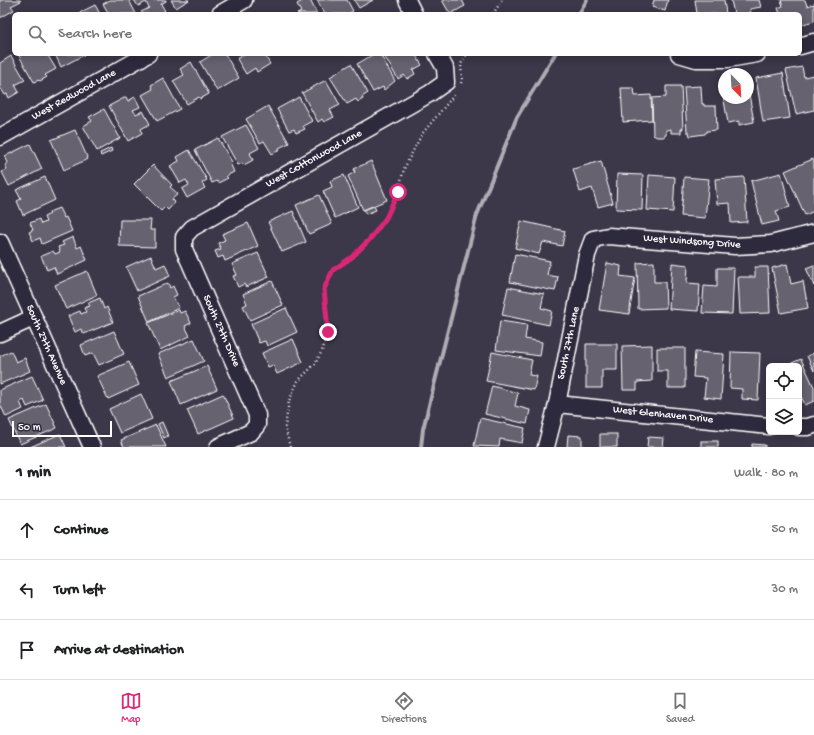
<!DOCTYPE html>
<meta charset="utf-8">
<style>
:root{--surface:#fff;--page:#f6f6f6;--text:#202124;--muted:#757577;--line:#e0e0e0;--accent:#db2777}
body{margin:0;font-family:"Gochi Hand",sans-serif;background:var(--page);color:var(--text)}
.controls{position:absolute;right:12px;bottom:12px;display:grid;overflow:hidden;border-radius:6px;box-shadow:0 2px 10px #0003}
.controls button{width:36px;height:36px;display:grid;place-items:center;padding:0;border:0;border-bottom:1px solid var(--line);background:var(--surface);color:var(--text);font:20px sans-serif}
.compass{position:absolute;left:718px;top:68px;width:36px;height:36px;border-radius:50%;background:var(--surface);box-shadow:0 2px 10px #0003;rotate:156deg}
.scale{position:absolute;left:12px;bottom:10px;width:100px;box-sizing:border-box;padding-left:4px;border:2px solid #fff;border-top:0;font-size:11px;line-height:14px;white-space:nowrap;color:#fff;-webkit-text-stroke:3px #2f2a3d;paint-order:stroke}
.stop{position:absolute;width:12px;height:12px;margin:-9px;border:3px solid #db2777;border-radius:50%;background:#fff}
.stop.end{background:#db2777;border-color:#fff;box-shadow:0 1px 4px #0008}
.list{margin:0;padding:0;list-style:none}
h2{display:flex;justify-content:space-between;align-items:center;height:52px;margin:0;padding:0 16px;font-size:17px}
h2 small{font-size:13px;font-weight:400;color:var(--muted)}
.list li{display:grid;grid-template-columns:26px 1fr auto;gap:12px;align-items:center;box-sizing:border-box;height:60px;padding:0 16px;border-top:1px solid var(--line)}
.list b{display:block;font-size:15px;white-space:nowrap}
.list em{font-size:13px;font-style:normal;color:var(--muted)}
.icon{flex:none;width:22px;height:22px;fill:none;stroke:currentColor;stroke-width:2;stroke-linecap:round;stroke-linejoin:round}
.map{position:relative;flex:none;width:814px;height:447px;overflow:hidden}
.search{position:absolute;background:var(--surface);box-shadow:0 2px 10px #0003;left:12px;right:12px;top:12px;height:44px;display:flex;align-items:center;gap:10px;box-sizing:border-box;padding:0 14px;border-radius:6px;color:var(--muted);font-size:15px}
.sheet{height:232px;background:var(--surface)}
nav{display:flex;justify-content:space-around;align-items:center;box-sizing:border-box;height:56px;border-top:1px solid var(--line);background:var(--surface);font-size:11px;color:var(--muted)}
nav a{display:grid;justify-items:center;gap:2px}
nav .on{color:var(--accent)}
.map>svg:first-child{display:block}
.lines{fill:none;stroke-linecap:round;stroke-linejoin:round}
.stream{stroke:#afadb4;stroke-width:4}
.building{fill:#666270;stroke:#fff}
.street-casing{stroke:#fff;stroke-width:19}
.path{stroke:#fff;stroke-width:2.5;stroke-dasharray:1 3;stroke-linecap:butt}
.street{stroke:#2f2a3d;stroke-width:16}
.route{stroke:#db2777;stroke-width:5}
.labels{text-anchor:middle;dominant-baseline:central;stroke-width:3;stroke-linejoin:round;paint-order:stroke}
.street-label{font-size:11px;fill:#fff;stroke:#2f2a3d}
</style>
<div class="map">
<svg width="814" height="447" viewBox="0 0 814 447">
<rect width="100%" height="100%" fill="#3c3749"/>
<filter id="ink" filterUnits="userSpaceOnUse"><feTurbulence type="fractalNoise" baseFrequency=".025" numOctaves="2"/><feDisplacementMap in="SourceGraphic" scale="8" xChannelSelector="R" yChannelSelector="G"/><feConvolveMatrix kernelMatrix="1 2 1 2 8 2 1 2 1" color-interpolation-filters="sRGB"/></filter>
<g filter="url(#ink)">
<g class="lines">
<!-- stream -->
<g class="stream">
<polyline points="579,14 587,0"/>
<polyline points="421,447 423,429 477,215 517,117 555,54"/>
</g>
</g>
<!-- building -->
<g class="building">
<polygon points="0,0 20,0 21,1 11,6 14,10 0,18"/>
<polygon points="110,0 129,0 136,14 109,14 103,4"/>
<polygon points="134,0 166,0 166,1 161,4 165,11 159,14 143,14 141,12 149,8 146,2 138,6"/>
<polygon points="171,0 189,0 176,8"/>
<polygon points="304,0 310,0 317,14 297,14 301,12 297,4"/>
<polygon points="317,0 347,0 353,11 347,14 325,14"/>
<polygon points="354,0 373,0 359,8"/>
<polygon points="442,0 462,0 465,6 450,14"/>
<polygon points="654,0 668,0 665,11 652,7"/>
<polygon points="695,0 724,0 726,14 697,14"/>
<polygon points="731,0 759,0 761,7 750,9 751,12 747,13 748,14 734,14"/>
<polygon points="781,0 805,0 807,6 814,4 814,21 800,25 800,14 780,14 778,8 783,6"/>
<polygon points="95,5 100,14 77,14"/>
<polygon points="18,54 47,54 56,69 45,75 47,77 40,81 39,80 34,82"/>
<polygon points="55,54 83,54 84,55 61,67"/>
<polygon points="213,54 225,54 239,78 217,91 200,62"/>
<polygon points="244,54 264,54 270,64 257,72 255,68 246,74 237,59"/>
<polygon points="374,54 380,54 395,81 384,90 383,87 373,92 357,64"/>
<polygon points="383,54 415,54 422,65 413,70 415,74 407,79 404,75 398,79"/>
<polygon points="11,56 25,80 15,85 19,92 9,98 7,94 5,95 0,87 0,63"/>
<polygon points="191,62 209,94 200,99 199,97 187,104 173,81 184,75 180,69"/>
<polygon points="351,64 368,93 362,97 363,99 358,102 356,99 347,104 330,77"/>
<polygon points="802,67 804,77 814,75 814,110 796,114 786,70"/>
<polygon points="783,73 790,118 763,122 756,78"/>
<polygon points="163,78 180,109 157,121 142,95 153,89 151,85"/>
<polygon points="326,80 340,105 330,110 334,117 324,122 322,119 318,122 302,93"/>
<polygon points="724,83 724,98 748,98 748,94 749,94 754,122 739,125 739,121 728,123 721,84"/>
<polygon points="666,86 681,86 683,129 681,129 681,133 671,133 671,129 666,130 666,135 663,137 657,137 653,135 652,98 666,97"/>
<polygon points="701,86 702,104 704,104 704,106 716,106 717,130 707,131 705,134 690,136 689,132 687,132 684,87"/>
<polygon points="621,88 634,88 635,96 651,95 652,120 623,122"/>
<polygon points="126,97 128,101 135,97 140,107 133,110 136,114 143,111 150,124 141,129 142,133 128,141 109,106"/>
<polygon points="299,97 312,121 303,126 305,129 296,133 294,129 289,131 277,109"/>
<polygon points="268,106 289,143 279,148 280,150 272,154 264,141 260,143 246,119"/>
<polygon points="104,109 120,138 97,151 83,126 92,121 89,117"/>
<polygon points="246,125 259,148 250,153 253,160 244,165 242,163 238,165 222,137"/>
<polygon points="75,130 88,159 64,170 51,140"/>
<polygon points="218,138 232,162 230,163 234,172 226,176 228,178 218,183 217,181 212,183 195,150"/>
<polygon points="30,144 42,169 9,186 2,172 7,169 5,165 8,163 5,156"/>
<polygon points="111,148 112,151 101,156 100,153"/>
<polygon points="189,150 207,180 202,183 205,188 187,198 182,189 189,185 186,180 180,183 170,166 179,161 177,157"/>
<polygon points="813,159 814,162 814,211 805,215 785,171"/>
<polygon points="371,161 387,200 363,210 348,176 355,172 354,169"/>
<polygon points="601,161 613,203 598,207 592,188 580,192 573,169"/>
<polygon points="153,165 172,185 170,187 178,194 172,199 175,202 168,210 165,207 161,211 134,184"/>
<polygon points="781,173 790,207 776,211 779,221 762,225 751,181"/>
<polygon points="617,174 643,175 642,210 616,209"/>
<polygon points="344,175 358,207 335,218 323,191 332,187 330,181"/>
<polygon points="649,175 675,177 673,212 647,210"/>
<polygon points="45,177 55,200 23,215 17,201 21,199 16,190"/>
<polygon points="684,177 709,179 705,218 681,216"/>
<polygon points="744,177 747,222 731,223 730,203 717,204 715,179"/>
<polygon points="319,195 332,224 309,234 296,205"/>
<polygon points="374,206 376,210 366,214 364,210"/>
<polygon points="59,208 64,218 66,217 72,231 42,244 40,238 33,241 29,232 33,230 30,223 39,219 41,224 46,222 44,217 50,214 49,212"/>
<polygon points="293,211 306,242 282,252 268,222"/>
<polygon points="120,220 151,220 150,230 155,230 155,247 119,246"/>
<polygon points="521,221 565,231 562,246 543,242 539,254 515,248"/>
<polygon points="248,223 258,246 225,261 223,256 218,258 215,251 221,249 218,243 225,240 222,234"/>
<polygon points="73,237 77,248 81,246 87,260 57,274 54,267 47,270 41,256 53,251 55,254 60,252 58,247 64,245 62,242"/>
<polygon points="258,253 269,277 246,287 244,284 238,287 233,276 237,275 232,264"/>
<polygon points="515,254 550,261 547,275 558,277 555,291 510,282"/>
<polygon points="151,256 156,268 165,264 170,276 137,291 126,267"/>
<polygon points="654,262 654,282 665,282 666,308 638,309 637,263"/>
<polygon points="607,263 621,266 620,276 635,278 629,314 599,310"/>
<polygon points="672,263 688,265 687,283 700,284 698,311 669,309"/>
<polygon points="787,264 791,284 803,281 808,308 781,313 772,268"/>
<polygon points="814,265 814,286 806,268"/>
<polygon points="755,267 768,267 770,313 740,314 738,277 755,277"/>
<polygon points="717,268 734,268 732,314 702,313 704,286 717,287"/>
<polygon points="87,271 97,295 66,309 55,285"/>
<polygon points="272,281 283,305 250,320 243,306 247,304 243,294"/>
<polygon points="168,283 170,288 173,286 177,295 173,297 179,308 149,322 138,296"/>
<polygon points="508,287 544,294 541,308 552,311 549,325 502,315"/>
<polygon points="100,298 104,309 107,307 113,322 84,334 81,329 75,332 68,316 80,311 81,314 86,312 84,308 90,306 88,303"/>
<polygon points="286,308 297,332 267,346 265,341 259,343 251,324"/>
<polygon points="179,310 180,313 185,311 191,323 185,326 190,336 160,350 148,323"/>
<polygon points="500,321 527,325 525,339 542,342 540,356 496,350"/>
<polygon points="114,331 124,354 99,365 93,353 85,356 81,345"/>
<polygon points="194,339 204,361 168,377 158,354"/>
<polygon points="293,339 303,362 277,374 273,365 268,367 262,353"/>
<polygon points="586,344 617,344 617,370 602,370 602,388 586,388"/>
<polygon points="652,345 652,381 637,382 637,390 623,390 622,346"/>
<polygon points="657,348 685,348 685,388 668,388 668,371 657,371"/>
<polygon points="11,351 16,362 25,358 30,371 0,384 0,356"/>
<polygon points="492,352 532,360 529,375 537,376 534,390 486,381"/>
<polygon points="695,352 724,354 721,399 704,397 706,378 693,377"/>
<polygon points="731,352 760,353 758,400 742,399 742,389 730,388"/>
<polygon points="814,353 814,371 807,356"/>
<polygon points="801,359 814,387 814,401 805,405 799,392 799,366 785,366"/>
<polygon points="129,362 139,385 108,399 97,376"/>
<polygon points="207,366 217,389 181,405 171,381"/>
<polygon points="32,376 43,400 27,407 24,400 20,402 23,409 6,417 0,404 0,390"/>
<polygon points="492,386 518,393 515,406 530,410 527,424 485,414"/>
<polygon points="141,394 152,419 120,433 109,409"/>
<polygon points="223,394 234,418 198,434 187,410"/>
<polygon points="46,404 57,428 20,444 9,420"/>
<polygon points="480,418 525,428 522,443 500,439 499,447 474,446"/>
<polygon points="162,422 168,436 164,438 158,424"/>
<polygon points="156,425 166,447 124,447 121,440"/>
<polygon points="60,434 66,447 30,447"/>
<rect x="600" y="434" width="17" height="13"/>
<polygon points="568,435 582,436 582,447 567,447"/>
<polygon points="648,437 664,438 663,447 647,447"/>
<rect x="701" y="441" width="17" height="6"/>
<polygon points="752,444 765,445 765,447 752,447"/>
</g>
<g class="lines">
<!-- street casing -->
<g class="street-casing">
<g id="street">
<polyline points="407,0 414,14"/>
<polyline points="220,14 244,0"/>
<polyline points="800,46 814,42"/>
<polyline points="679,54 696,59 728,59 757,54"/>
<polyline points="0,137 148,54"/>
<polyline points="0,242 92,447"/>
<polyline points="0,333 33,318"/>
<polyline points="557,404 769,426"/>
<polyline points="799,427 808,427 814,425"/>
<polyline points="218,447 251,432 257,425 257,415 184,249 184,237 192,228 429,94 446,82 445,68 437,54"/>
<polyline points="546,447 557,404 587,255 593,239 608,236 735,246 771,244 814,233"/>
</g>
</g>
<!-- path -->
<g class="path">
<polyline points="493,14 502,0"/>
<polyline points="461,83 462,80 461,64 467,54"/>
<polyline points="290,447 285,427 289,401 298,381 315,364 322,351 328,332 324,289 333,270 353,257 370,239 386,218 398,192 404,169 413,151 422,134 455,94"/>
</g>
<!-- street -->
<use href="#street" class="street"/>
</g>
</g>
<g class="lines" filter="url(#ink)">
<!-- route -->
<polyline class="route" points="328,332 324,289 333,270 352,257 370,239 386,218 398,192"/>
</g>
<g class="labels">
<!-- street labels -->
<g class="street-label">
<text transform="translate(74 95) rotate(-29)">West Redwood Lane</text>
<text transform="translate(314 159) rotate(-29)">West Cottonwood Lane</text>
<text transform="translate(692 242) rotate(4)">West Windsong Drive</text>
<text transform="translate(221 331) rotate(66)">South 27th Drive</text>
<text transform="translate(569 343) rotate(-78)">South 27th Lane</text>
<text transform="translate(46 345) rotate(66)">South 27th Avenue</text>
<text transform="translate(663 415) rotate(6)">West Glenhaven Drive</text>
</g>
</g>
</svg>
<div class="controls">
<button><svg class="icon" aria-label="locate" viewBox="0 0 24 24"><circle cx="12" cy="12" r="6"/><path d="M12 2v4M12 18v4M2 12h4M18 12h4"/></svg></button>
<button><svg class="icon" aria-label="layers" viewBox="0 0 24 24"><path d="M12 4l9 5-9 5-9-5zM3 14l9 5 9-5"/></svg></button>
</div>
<svg class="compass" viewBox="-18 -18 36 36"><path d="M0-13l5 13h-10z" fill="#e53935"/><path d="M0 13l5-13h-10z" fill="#757577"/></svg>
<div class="scale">50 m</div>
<div class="stop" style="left:398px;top:192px"></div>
<div class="stop end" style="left:328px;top:332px"></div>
<div class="search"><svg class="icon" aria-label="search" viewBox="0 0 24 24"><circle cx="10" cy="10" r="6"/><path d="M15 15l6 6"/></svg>Search here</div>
</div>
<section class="sheet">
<h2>1 min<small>Walk · 80 m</small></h2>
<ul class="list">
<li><svg class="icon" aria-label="ahead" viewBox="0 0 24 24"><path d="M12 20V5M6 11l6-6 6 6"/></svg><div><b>Continue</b></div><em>50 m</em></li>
<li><svg class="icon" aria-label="left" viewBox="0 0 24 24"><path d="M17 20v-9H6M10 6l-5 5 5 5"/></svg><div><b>Turn left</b></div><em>30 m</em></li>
<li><svg class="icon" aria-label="arrive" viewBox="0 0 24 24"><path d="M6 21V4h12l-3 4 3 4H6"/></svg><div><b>Arrive at destination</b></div></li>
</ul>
</section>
<nav>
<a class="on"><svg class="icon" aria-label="map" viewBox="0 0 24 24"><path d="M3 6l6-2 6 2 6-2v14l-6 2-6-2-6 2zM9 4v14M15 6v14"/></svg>Map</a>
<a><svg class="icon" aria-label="directions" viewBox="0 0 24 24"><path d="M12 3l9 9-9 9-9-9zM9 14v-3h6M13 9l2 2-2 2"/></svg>Directions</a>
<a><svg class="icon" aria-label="saved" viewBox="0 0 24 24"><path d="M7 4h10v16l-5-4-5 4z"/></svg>Saved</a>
</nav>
